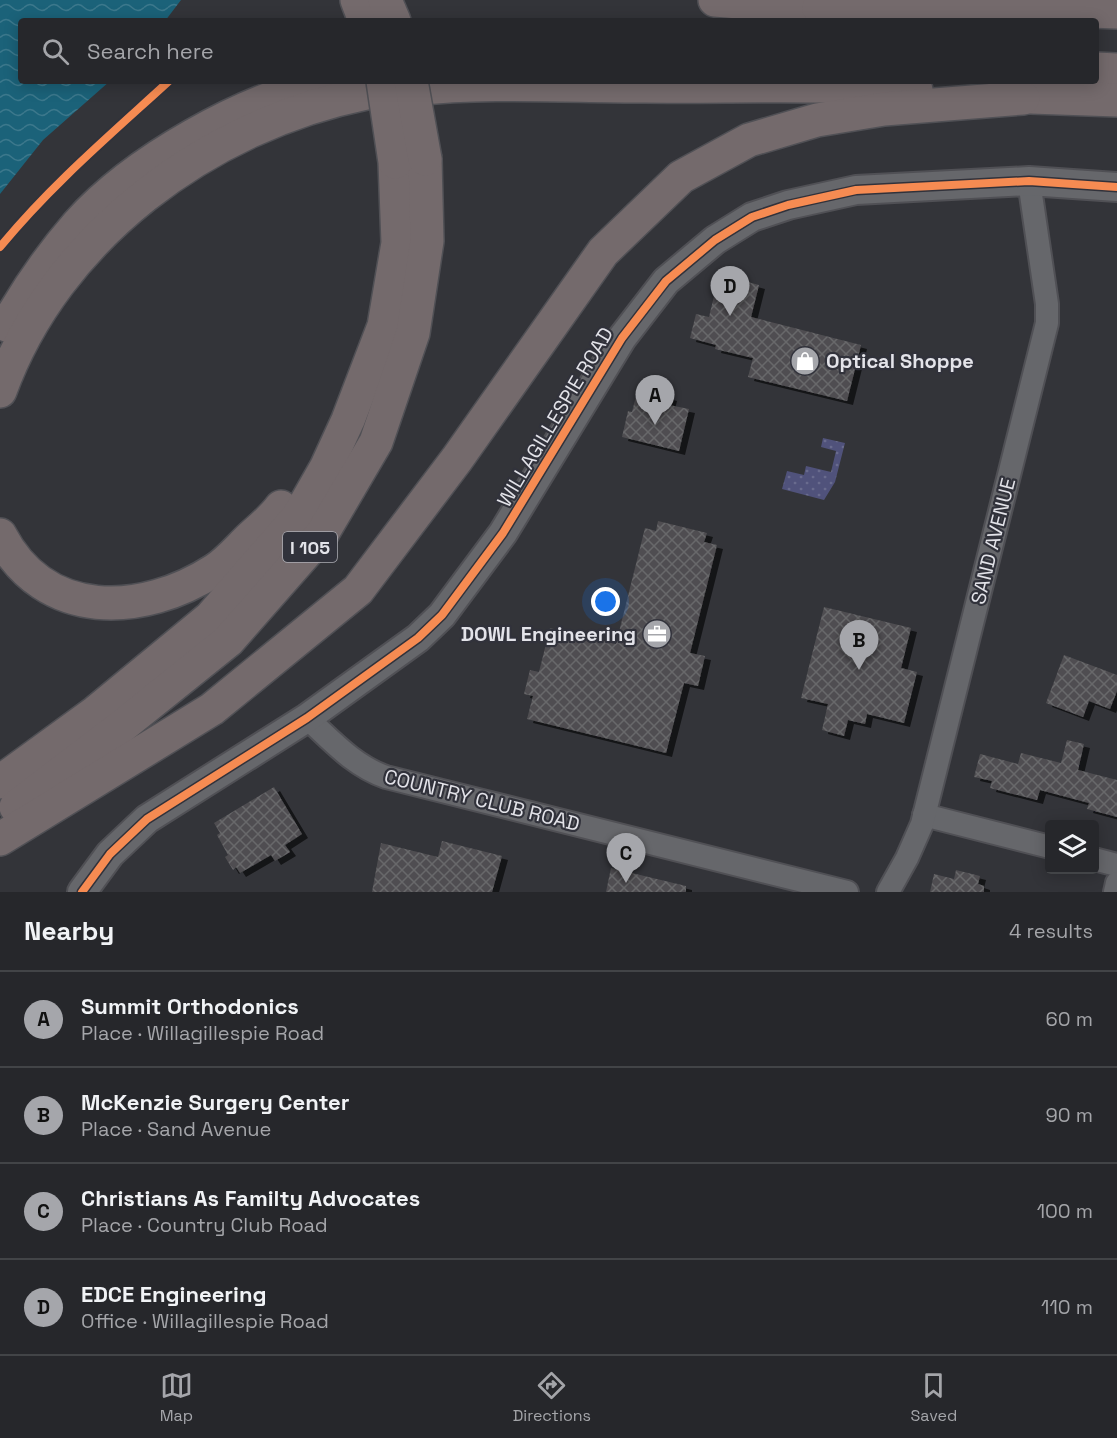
<!DOCTYPE html>
<meta charset="utf-8">
<style>
:root{--surface:#26272b;--page:#323337;--text:#f1f3f6;--muted:#a4a5a9;--line:#424447;--accent:#a5a6ab}
body{margin:0;font-family:"Space Grotesk",sans-serif;background:var(--page);color:var(--text)}
.controls{position:absolute;right:18px;bottom:18px;display:grid;overflow:hidden;border-radius:6px;box-shadow:0 3px 15px #0003}
.controls button{width:54px;height:54px;display:grid;place-items:center;padding:0;border:0;border-bottom:2px solid var(--line);background:var(--surface);color:var(--text);font:30px sans-serif}
.you{position:absolute;left:606px;top:602px;width:21px;height:21px;margin:-15px;border:4px solid #fff;border-radius:50%;background:#1a73e8;box-shadow:0 0 0 9px #1a73e833}
.badge{display:grid;place-items:center;width:39px;height:39px;border-radius:50%;background:var(--accent);color:#111;font-size:20px;font-weight:700}
.pin{position:absolute;translate:-50% -50px;filter:drop-shadow(0 2px 3px #0008)}
.pin::after{content:'';position:absolute;top:32px;width:21px;height:18px;background:inherit;clip-path:polygon(0 0,100% 0,50% 100%)}
.list{margin:0;padding:0;list-style:none}
h2{display:flex;justify-content:space-between;align-items:center;height:78px;margin:0;padding:0 24px;font-size:26px}
h2 small{font-size:20px;font-weight:400;color:var(--muted)}
.list li{display:grid;grid-template-columns:39px 1fr auto;gap:18px;align-items:center;box-sizing:border-box;height:96px;padding:0 24px;border-top:2px solid var(--line)}
.list b{display:block;font-size:22px;white-space:nowrap}
.list p{margin:0;font-size:20px;white-space:nowrap;color:var(--muted)}
.list em{font-size:20px;font-style:normal;color:var(--muted)}
.icon{flex:none;width:33px;height:33px;fill:none;stroke:currentColor;stroke-width:2;stroke-linecap:round;stroke-linejoin:round}
.map{position:relative;flex:none;width:1117px;height:892px;overflow:hidden}
.search{position:absolute;background:var(--surface);box-shadow:0 3px 15px #0003;left:18px;right:18px;top:18px;height:66px;display:flex;align-items:center;gap:15px;box-sizing:border-box;padding:0 21px;border-radius:6px;color:var(--muted);font-size:22px}
.sheet{height:462px;background:var(--surface)}
nav{display:flex;justify-content:space-around;align-items:center;box-sizing:border-box;height:84px;border-top:2px solid var(--line);background:var(--surface);font-size:16px;color:var(--muted)}
nav a{display:grid;justify-items:center;gap:3px}
nav .on{color:var(--accent)}
.map>svg:first-child{display:block}
.green{fill:url(#green-dots)}
.water{fill:url(#water-waves)}
.building{fill:url(#building-cross-hatch);filter:url(#shadow)}
.lines{fill:none;stroke-linecap:round;stroke-linejoin:round}
.minor-casing{stroke:#505055;stroke-width:26}
.tertiary-casing{stroke:#505055;stroke-width:32}
.motorway-casing{stroke:#505055;stroke-width:36}
.minor{stroke:#66676b;stroke-width:22}
.tertiary{stroke:#66676b;stroke-width:28}
.motorway{stroke:#746a6c;stroke-width:33}
.motorway-bridge-casing{stroke:#505055;stroke-width:36;stroke-linecap:butt}
.motorway-bridge{stroke:#746a6c;stroke-width:33}
.cycleway-casing{stroke:#31323b;stroke-width:11}
.cycleway{stroke:#f68b52;stroke-width:8}
.labels{text-anchor:middle;dominant-baseline:central;stroke-width:4.5;stroke-linejoin:round;paint-order:stroke}
.shield{fill:#31323b;stroke:#aeaeb5;stroke-width:1.5}
.shield-label{font-size:18px;font-weight:bold;fill:#e3e3e9}
.poi-label{font-size:20px;font-weight:bold;fill:#e3e3e9;stroke:#31323b;text-anchor:start}
.street-label{font-size:20px;fill:#e3e3e9;stroke:#31323b}
</style>
<div class="map">
<svg width="1117" height="892" viewBox="0 0 1117 892">
<defs>
<pattern id="green-dots" width="8" height="8" patternUnits="userSpaceOnUse" patternTransform="scale(1.5)"><rect width="8" height="8" fill="#50527b"/><path d="M2 2h.1M6 6h.1" fill="none" stroke="#696b8e" stroke-width="1.8" stroke-linecap="round"/></pattern>
<pattern id="water-waves" width="16" height="10" patternUnits="userSpaceOnUse" patternTransform="scale(1.5)"><rect width="16" height="10" fill="#1b6279"/><path d="M0 5q4-4 8 0t8 0" fill="none" stroke="#3c788c"/></pattern>
<pattern id="building-cross-hatch" width="8" height="8" patternUnits="userSpaceOnUse" patternTransform="scale(1.5)"><rect width="8" height="8" fill="#4f4e51"/><path d="M0 0l8 8M0 8l8-8" fill="none" stroke="#68676a"/></pattern>
<filter id="shadow"><feDropShadow dx="6" dy="4" stdDeviation="0" flood-color="#0009"/></filter>
</defs>
<rect width="100%" height="100%" fill="#333439"/>
<!-- green -->
<polygon class="green" points="823,438 845,443 835,482 824,500 782,489 787,471 804,475 806,466 831,472 836,451 821,447"/>
<!-- water -->
<polygon class="water" points="0,0 181,0 165,21 21,21 21,81 110,81 43,140 0,194"/>
<!-- building -->
<g class="building">
<polygon points="733,278 759,285 751,317 861,345 847,401 748,377 753,358 715,349 716,345 690,338 696,314 709,317 715,292 728,295"/>
<polygon points="649,391 671,397 669,405 689,409 679,451 622,437 628,411 632,412 636,396 647,398"/>
<polygon points="658,521 707,533 704,542 717,545 690,653 705,656 698,686 684,683 666,753 527,719 533,696 524,694 530,670 539,672 550,628 616,644 645,528 656,531"/>
<polygon points="824,607 911,628 901,668 917,672 904,723 867,714 865,724 848,720 844,736 822,730 828,704 801,698"/>
<polygon points="1064,655 1117,675 1117,691 1110,709 1089,701 1083,717 1046,703"/>
<polygon points="1067,740 1084,744 1078,770 1117,780 1117,817 1087,809 1089,803 1040,790 1037,800 990,788 992,781 974,777 980,754 1018,764 1021,753 1061,763"/>
<polygon points="274,787 302,834 285,845 290,852 275,861 271,855 240,873 236,867 233,870 225,857 228,855 217,835 220,833 214,823"/>
<polygon points="442,841 502,856 492,892 372,892 381,843 438,857"/>
<polygon points="611,868 686,886 686,892 606,892"/>
<polygon points="956,870 980,876 978,884 984,886 984,892 930,892 934,874 954,879"/>
</g>
<g class="lines">
<!-- minor casing -->
<g class="minor-casing">
<g id="minor">
<path d="M307,718c25,23 47,48 79,59l461,115"/>
<polyline points="924,815 1050,847"/>
<polyline points="1094,859 1117,865"/>
<polyline points="888,892 907,858 922,824 1047,323 1047,304 1029,181"/>
<polyline points="1115,892 1117,883"/>
</g>
</g>
<!-- tertiary casing -->
<g class="tertiary-casing">
<polyline id="tertiary" points="82,892 110,854 147,819 307,718 418,638 442,615 503,533 622,338 666,281 715,240 752,217 788,205 856,190 1029,181 1117,187"/>
</g>
<!-- motorway casing -->
<g class="motorway-casing">
<g id="motorway">
<polyline points="357,0 365,21"/>
<polyline points="385,0 394,21"/>
<polyline points="715,0 841,11"/>
<polyline points="819,8 925,5 1117,12"/>
<polyline points="1096,69 1117,70"/>
<polyline points="1000,96 1117,100"/>
<path d="M7,325c21,-37 44,-70 71,-101 56,-63 167,-125 248,-142"/>
<path d="M0,391c56,-155 208,-266 366,-298 16,-3 32,-3 47,-4 77,-8 154,-3 230,-3 91,1 183,-3 273,4"/>
<path d="M0,535c45,86 142,82 215,35 13,-8 25,-23 37,-34 10,-9 21,-18 29,-29"/>
<polyline points="0,782 96,712 210,618 298,517 326,468 348,420 384,326 398,243 395,162"/>
<polyline points="16,807 121,727 228,641 322,534 376,442 413,333 427,241 425,159"/>
<polyline points="0,839 212,709 358,590 457,459 603,252 681,177 749,140 817,120 884,109 1023,98"/>
</g>
</g>
<!-- minor -->
<use href="#minor" class="minor"/>
<!-- tertiary -->
<use href="#tertiary" class="tertiary"/>
<!-- motorway -->
<use href="#motorway" class="motorway"/>
<!-- motorway-bridge casing -->
<g class="motorway-bridge-casing">
<g id="motorway-bridge">
<polyline points="383,81 395,162"/>
<polyline points="411,81 425,159"/>
</g>
</g>
<!-- motorway-bridge -->
<use href="#motorway-bridge" class="motorway-bridge"/>
<!-- cycleway casing -->
<g class="cycleway-casing">
<g id="cycleway">
<path d="M0,247c51,-62 110,-112 169,-166"/>
<polyline points="82,892 110,854 147,819 307,718 418,638 442,615 503,533 622,338 666,281 715,240 752,217 788,205 856,190 1029,181 1117,187"/>
</g>
</g>
<!-- cycleway -->
<use href="#cycleway" class="cycleway"/>
</g>
<!-- icons -->
<defs>
<g id="shop-disc" transform="scale(1.5)"><circle r="9.5" fill="#a5a6ab" stroke="#31323b"/><path d="M-5-2.5h2.3a2.7 3.5 0 0 1 5.4 0H5L5.5 6h-11ZM-1.5-2.5h3a1.5 2.3 0 0 0-3 0Z" fill="#fff"/></g>
<g id="office-disc" transform="scale(1.5)"><circle r="9.5" fill="#a5a6ab" stroke="#31323b"/><path d="M-6-3h4V-5.5h4V-3h4V5H-6ZM-1-4.5V-3h2v-1.5ZM-6 0V1H6V0Z" fill="#fff"/></g>
</defs>
<g fill-rule="evenodd">
<use href="#shop-disc" x="805" y="361"/>
<use href="#office-disc" x="657" y="634"/>
</g>
<g class="labels">
<!-- shield labels -->
<rect class="shield" x="283" y="532" width="54" height="30" rx="4.5"/>
<g class="shield-label">
<text x="310" y="547">I 105</text>
</g>
<!-- poi labels -->
<g class="poi-label">
<text x="826" y="361">Optical Shoppe</text>
<text x="636" y="634" text-anchor="end">DOWL Engineering</text>
</g>
<!-- street labels -->
<g class="street-label">
<text transform="translate(555 417) rotate(-59)">WILLAGILLESPIE ROAD</text>
<text transform="translate(993 541) rotate(-76)">SAND AVENUE</text>
<text transform="translate(482 800) rotate(14)">COUNTRY CLUB ROAD</text>
</g>
</g>
</svg>
<div class="controls">
<button><svg class="icon" aria-label="layers" viewBox="0 0 24 24"><path d="M12 4l9 5-9 5-9-5zM3 14l9 5 9-5"/></svg></button>
</div>
<div class="you"></div>
<div class="pin badge" style="left:655px;top:425px">A</div>
<div class="pin badge" style="left:859px;top:670px">B</div>
<div class="pin badge" style="left:626px;top:883px">C</div>
<div class="pin badge" style="left:730px;top:316px">D</div>
<div class="search"><svg class="icon" aria-label="search" viewBox="0 0 24 24"><circle cx="10" cy="10" r="6"/><path d="M15 15l6 6"/></svg>Search here</div>
</div>
<section class="sheet">
<h2>Nearby<small>4 results</small></h2>
<ul class="list">
<li><span class="badge">A</span><div><b>Summit Orthodonics</b><p>Place · Willagillespie Road</p></div><em>60 m</em></li>
<li><span class="badge">B</span><div><b>McKenzie Surgery Center</b><p>Place · Sand Avenue</p></div><em>90 m</em></li>
<li><span class="badge">C</span><div><b>Christians As Familty Advocates</b><p>Place · Country Club Road</p></div><em>100 m</em></li>
<li><span class="badge">D</span><div><b>EDCE Engineering</b><p>Office · Willagillespie Road</p></div><em>110 m</em></li>
</ul>
</section>
<nav>
<a class="on"><svg class="icon" aria-label="map" viewBox="0 0 24 24"><path d="M3 6l6-2 6 2 6-2v14l-6 2-6-2-6 2zM9 4v14M15 6v14"/></svg>Map</a>
<a><svg class="icon" aria-label="directions" viewBox="0 0 24 24"><path d="M12 3l9 9-9 9-9-9zM9 14v-3h6M13 9l2 2-2 2"/></svg>Directions</a>
<a><svg class="icon" aria-label="saved" viewBox="0 0 24 24"><path d="M7 4h10v16l-5-4-5 4z"/></svg>Saved</a>
</nav>
